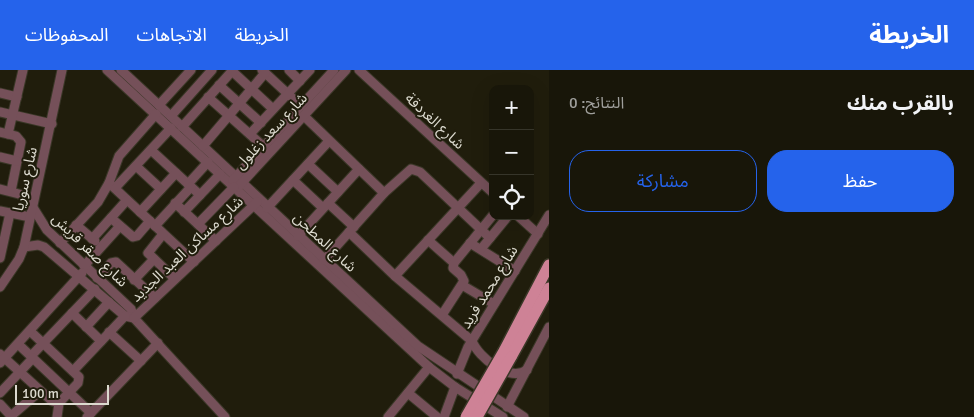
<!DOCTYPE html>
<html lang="ar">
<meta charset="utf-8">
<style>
:root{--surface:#181609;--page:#211f12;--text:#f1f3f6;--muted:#9f9f9c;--line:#36352a;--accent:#2563eb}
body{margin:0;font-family:Signika,"Noto Sans Arabic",sans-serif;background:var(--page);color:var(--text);direction:rtl}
.controls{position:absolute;right:15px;top:15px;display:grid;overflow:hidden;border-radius:10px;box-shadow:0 5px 20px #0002}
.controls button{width:45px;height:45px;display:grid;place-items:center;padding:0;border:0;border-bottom:1px solid var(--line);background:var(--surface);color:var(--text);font:25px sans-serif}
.scale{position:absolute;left:15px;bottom:12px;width:94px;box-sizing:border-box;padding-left:5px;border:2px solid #dcdacf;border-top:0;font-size:14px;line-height:18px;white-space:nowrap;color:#dcdacf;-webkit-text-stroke:4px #201d0c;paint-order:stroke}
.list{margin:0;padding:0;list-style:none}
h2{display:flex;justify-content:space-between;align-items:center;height:65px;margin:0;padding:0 20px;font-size:21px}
h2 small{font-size:16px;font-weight:400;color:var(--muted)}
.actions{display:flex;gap:10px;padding:15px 20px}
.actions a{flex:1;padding:11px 0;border:1px solid var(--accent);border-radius:20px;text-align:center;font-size:18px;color:var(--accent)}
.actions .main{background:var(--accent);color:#fff}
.icon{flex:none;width:28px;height:28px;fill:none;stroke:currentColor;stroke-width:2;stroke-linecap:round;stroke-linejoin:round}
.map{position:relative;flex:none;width:549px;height:347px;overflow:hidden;direction:ltr}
header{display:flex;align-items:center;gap:30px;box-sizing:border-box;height:70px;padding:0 25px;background:var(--accent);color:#fff}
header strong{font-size:24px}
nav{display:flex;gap:28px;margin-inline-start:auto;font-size:18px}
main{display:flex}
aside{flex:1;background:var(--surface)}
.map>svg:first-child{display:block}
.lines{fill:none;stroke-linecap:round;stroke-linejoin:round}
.minor-casing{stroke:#3a3727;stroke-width:11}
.major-casing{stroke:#3a3727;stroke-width:14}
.minor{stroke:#755059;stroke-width:9}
.major{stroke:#ce8296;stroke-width:11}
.major-bridge-casing{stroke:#3a3727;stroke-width:14;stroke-linecap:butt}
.major-bridge{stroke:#ce8296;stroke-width:11}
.labels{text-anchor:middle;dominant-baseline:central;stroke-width:4;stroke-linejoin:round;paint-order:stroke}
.street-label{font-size:15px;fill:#dcdacf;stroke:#201d0c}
</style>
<header>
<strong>الخريطة</strong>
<nav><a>الخريطة</a><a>الاتجاهات</a><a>المحفوظات</a></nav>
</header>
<main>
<aside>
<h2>بالقرب منك<small>النتائج: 0</small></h2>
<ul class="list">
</ul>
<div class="actions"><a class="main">حفظ</a><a>مشاركة</a></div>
</aside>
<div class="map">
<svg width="549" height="347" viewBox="0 0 549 347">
<rect width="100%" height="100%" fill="#201d0c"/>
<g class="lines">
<!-- minor casing -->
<g class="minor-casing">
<g id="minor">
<polyline points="107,0 429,297 455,317 503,347"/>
<polyline points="121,0 418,276 524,347"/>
<polyline points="262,0 301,36"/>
<polyline points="289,0 300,11"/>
<polyline points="359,0 493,123"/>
<polyline points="232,1 273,39"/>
<polyline points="219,15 261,53"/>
<polyline points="0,23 17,27"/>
<polyline points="208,27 263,76"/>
<polyline points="159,35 191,0"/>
<polyline points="0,42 52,54"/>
<polyline points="171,46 212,0"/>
<polyline points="304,46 384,123"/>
<polyline points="182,57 233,0"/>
<polyline points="0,62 16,66 21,72 11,121"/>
<polyline points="8,64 23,0"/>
<polyline points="250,64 310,0"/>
<polyline points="203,76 265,3"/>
<polyline points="151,80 200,125"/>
<polyline points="0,87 17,91"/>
<polyline points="308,94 338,122"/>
<polyline points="136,96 161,119"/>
<polyline points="233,110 334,0"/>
<polyline points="293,110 323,138"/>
<polyline points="109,113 194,192"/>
<polyline points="188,114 208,92"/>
<polyline points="238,117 346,0"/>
<polyline points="115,118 171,58"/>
<polyline points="0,119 19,124 27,128 47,160 131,239 134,248 225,347"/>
<polyline points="175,133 216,171"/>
<polyline points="328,133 354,157"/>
<polyline points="267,138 329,71"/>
<polyline points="0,141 30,147"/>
<polyline points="140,142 176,103"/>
<polyline points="184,142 220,104"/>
<polyline points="518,146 538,164"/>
<polyline points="111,148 133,167 137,166 150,151"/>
<polyline points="198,154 234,117"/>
<polyline points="76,155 95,171"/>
<polyline points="155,156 191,117"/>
<path d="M349,162l46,44 77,65c7,17 37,41 55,29"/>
<polyline points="163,164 148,183 175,209"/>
<polyline points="298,166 359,99"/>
<polyline points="92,169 127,130"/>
<polyline points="428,170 454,193"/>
<polyline points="60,173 98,132 109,113 119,86 156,44"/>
<polyline points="470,173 515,201"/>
<polyline points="24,177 38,175 44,177 125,246 134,248"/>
<polyline points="481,179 508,146"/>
<polyline points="0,188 10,143"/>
<polyline points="324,190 384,123 411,99 420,102 490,168"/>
<polyline points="84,196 120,156"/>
<polyline points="395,206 481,113"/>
<polyline points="97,208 111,193 116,192 155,228"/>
<polyline points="134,210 154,189"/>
<polyline points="462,215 494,234"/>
<polyline points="0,217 19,189 24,177 62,0"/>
<polyline points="72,243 101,271"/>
<polyline points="442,245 464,211 461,205 453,198 454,193 493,145"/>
<polyline points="134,248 257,132"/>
<polyline points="86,257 109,232"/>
<polyline points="109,262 141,291"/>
<polyline points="18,274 91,343"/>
<polyline points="0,284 52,331 59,333 78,313 79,307 30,261"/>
<polyline points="31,286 95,219"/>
<polyline points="0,293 82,203"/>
<polyline points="73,301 125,246"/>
<polyline points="457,304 468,277 549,145"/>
<polyline points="0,323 33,288"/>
<polyline points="408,323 437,347"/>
<polyline points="0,334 12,347"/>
<polyline points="507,337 549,257"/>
<polyline points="11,346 40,321"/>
<polyline points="57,347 59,333"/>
<polyline points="87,347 158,273"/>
<polyline points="388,347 429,297"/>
<polyline points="444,347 455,317"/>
</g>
</g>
<!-- major casing -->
<g class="major-casing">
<g id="major">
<polyline points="504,281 549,195"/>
<polyline points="511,287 549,218"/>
</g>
</g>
<!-- minor -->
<use href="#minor" class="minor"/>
<!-- major -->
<use href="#major" class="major"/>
<!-- major-bridge casing -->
<g class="major-bridge-casing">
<g id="major-bridge">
<polyline points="466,347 504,281"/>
<polyline points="477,347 511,287"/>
</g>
</g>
<!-- major-bridge -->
<use href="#major-bridge" class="major-bridge"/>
</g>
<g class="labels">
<!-- street labels -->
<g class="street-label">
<text transform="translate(435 51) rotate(43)">شارع الغردقة</text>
<text transform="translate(271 61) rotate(-47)">شارع سعد زغلول</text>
<text transform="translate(25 109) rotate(-77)">شارع سوريا</text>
<text transform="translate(325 172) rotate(43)">شارع المطحن</text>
<text transform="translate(187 179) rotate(-43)">شارع مساكن العبد الجديد</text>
<text transform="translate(90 180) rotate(44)">شارع صقر قريش</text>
<text transform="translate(489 217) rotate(-58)">شارع محمد فريد</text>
</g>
</g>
</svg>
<div class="controls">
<button>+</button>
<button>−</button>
<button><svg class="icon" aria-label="locate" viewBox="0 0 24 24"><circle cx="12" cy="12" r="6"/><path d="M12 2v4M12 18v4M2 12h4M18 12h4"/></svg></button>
</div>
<div class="scale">100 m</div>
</div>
</main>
